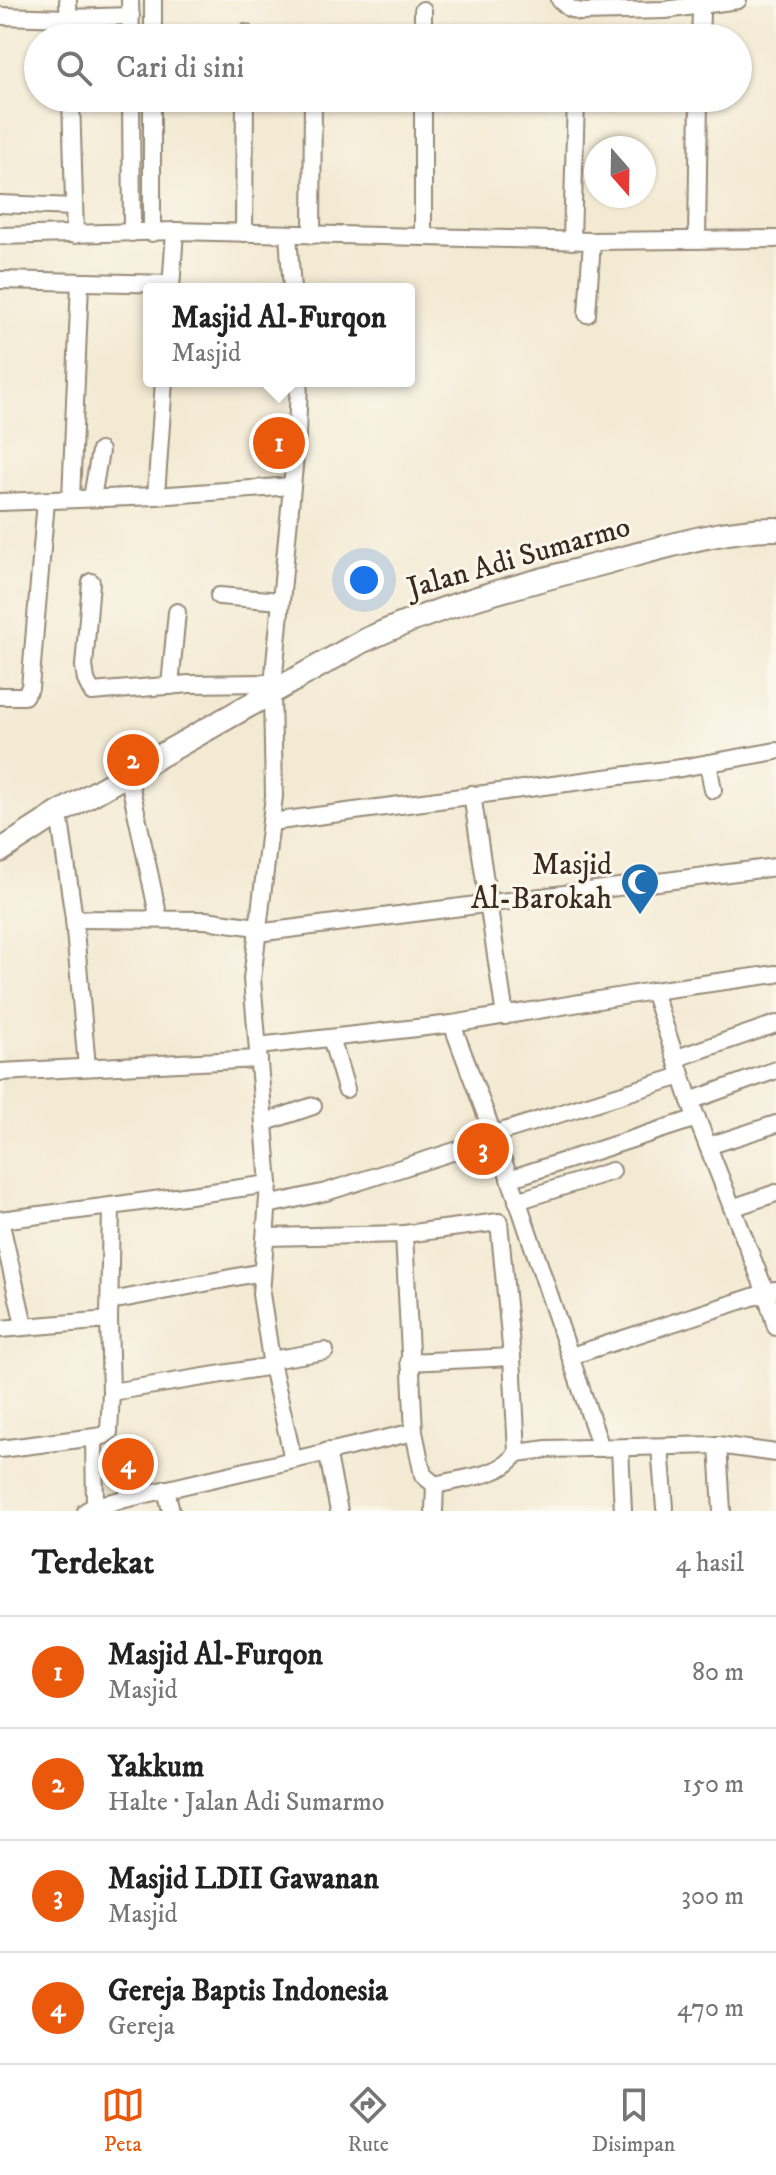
<!DOCTYPE html>
<html lang="id">
<meta charset="utf-8">
<style>
:root{--surface:#fff;--page:#f6f6f6;--text:#222;--muted:#767676;--line:#e0e0e0;--accent:#ea580c}
body{margin:0;font-family:"IM FELL DW Pica",serif;background:var(--page);color:var(--text)}
.compass{position:absolute;left:584px;top:136px;width:72px;height:72px;border-radius:50%;background:var(--surface);box-shadow:0 2px 6px #0004;rotate:160deg}
.you{position:absolute;left:364px;top:580px;width:28px;height:28px;margin:-20px;border:6px solid #fff;border-radius:50%;background:#1a73e8;box-shadow:0 0 0 12px #1a73e833}
.badge{display:grid;place-items:center;width:52px;height:52px;border-radius:50%;background:var(--accent);color:#fff;font-size:26px;font-weight:700}
.pin{position:absolute;translate:-50% -50%;border:4px solid #fff;box-shadow:0 2px 8px #0006}
.popup{position:absolute;left:143px;top:283px;width:272px;height:104px;box-sizing:border-box;display:grid;place-content:center;border-radius:8px;background:var(--surface);filter:drop-shadow(0 2px 6px #0005);font-size:26px;white-space:nowrap;color:var(--muted)}
.popup b{font-size:30px;color:var(--text)}
.popup::after{content:'';position:absolute;left:50%;top:100%;margin-left:-16px;border:16px solid transparent;border-top-color:var(--surface)}
.list{margin:0;padding:0;list-style:none}
h2{display:flex;justify-content:space-between;align-items:center;height:104px;margin:0;padding:0 32px;font-size:34px}
h2 small{font-size:26px;font-weight:400;color:var(--muted)}
.list li{display:grid;grid-template-columns:52px 1fr auto;gap:24px;align-items:center;box-sizing:border-box;height:112px;padding:0 32px;border-top:2px solid var(--line)}
.list b{display:block;font-size:30px;white-space:nowrap}
.list p{margin:0;font-size:26px;white-space:nowrap;color:var(--muted)}
.list em{font-size:26px;font-style:normal;color:var(--muted)}
.icon{flex:none;width:44px;height:44px;fill:none;stroke:currentColor;stroke-width:2;stroke-linecap:round;stroke-linejoin:round}
.map{position:relative;flex:none;width:776px;height:1511px;overflow:hidden}
.search{position:absolute;background:var(--surface);box-shadow:0 2px 6px #0004;left:24px;right:24px;top:24px;height:88px;display:flex;align-items:center;gap:20px;box-sizing:border-box;padding:0 28px;border-radius:44px;color:var(--muted);font-size:30px}
.sheet{height:552px;background:var(--surface)}
nav{display:flex;justify-content:space-around;align-items:center;box-sizing:border-box;height:112px;border-top:2px solid var(--line);background:var(--surface);font-size:22px;color:var(--muted)}
nav a{display:grid;justify-items:center;gap:4px}
nav .on{color:var(--accent)}
.map>svg:first-child{display:block}
.lines{fill:none;stroke-linecap:round;stroke-linejoin:round}
.minor-casing{stroke:#978a78;stroke-width:20}
.major-casing{stroke:#978a78;stroke-width:26}
.minor{stroke:#fff;stroke-width:16}
.major{stroke:#fff;stroke-width:22}
.labels{text-anchor:middle;dominant-baseline:central;stroke-width:6;stroke-linejoin:round;paint-order:stroke}
.street-label{font-size:30px;fill:#3b2a1e;stroke:#fbf7ec}
.poi-label{font-size:30px;fill:#3b2a1e;stroke:#fbf7ec;text-anchor:end}
</style>
<div class="map">
<svg width="776" height="1511" viewBox="0 0 776 1511">
<rect width="100%" height="100%" fill="#fbf7ec"/>
<filter id="ink" filterUnits="userSpaceOnUse"><feTurbulence type="fractalNoise" baseFrequency=".0125" numOctaves="2"/><feDisplacementMap in="SourceGraphic" scale="16" xChannelSelector="R" yChannelSelector="G"/><feConvolveMatrix kernelMatrix="1 2 1 2 8 2 1 2 1" color-interpolation-filters="sRGB"/></filter>
<filter id="wash" filterUnits="userSpaceOnUse"><feTurbulence type="fractalNoise" baseFrequency=".006" numOctaves="4" result="noise"/><feDisplacementMap in="SourceGraphic" scale="32" xChannelSelector="R" yChannelSelector="G"/><feGaussianBlur stdDeviation="1.8" result="paint"/><feColorMatrix in="noise" values="0 0 0 0 0 0 0 0 0 0 0 0 0 0 0 0 0 1.4 0 .05"/><feComposite in="paint" operator="in"/></filter>
<g filter="url(#wash)">
<rect width="100%" height="100%" fill="#f3ead3"/>
</g>
<g filter="url(#ink)">
<g class="lines">
<!-- minor casing -->
<g class="minor-casing">
<g id="minor">
<polyline points="68,0 69,38"/>
<polyline points="130,0 131,38"/>
<polyline points="560,0 569,8 580,12 665,10 738,0"/>
<polyline points="0,16 68,18 131,16"/>
<polyline points="153,38 153,0"/>
<polyline points="245,38 245,33"/>
<polyline points="423,38 423,10"/>
<polyline points="700,38 701,14"/>
<polyline points="71,98 75,235"/>
<polyline points="131,98 132,233"/>
<polyline points="152,98 152,233"/>
<polyline points="0,204 74,207"/>
<polyline points="244,233 245,98"/>
<polyline points="288,235 292,289"/>
<polyline points="312,235 313,98"/>
<polyline points="0,236 175,231 592,241 776,239"/>
<polyline points="423,237 423,98"/>
<polyline points="697,240 699,98"/>
<polyline points="572,241 576,98"/>
<polyline points="0,280 171,284"/>
<polyline points="171,289 175,231"/>
<polyline points="587,314 592,241"/>
<polyline points="156,496 164,381"/>
<polyline points="92,498 100,451"/>
<polyline points="71,499 80,282"/>
<polyline points="0,502 156,496 291,486"/>
<polyline points="91,582 84,666 86,680 92,692 190,684 273,683"/>
<polyline points="219,596 281,601"/>
<polyline points="170,686 177,612"/>
<polyline points="0,696 24,696 30,688 46,501"/>
<polyline points="708,763 713,790"/>
<polyline points="128,774 159,919"/>
<polyline points="472,794 505,1016"/>
<polyline points="59,813 74,919 87,1067"/>
<polyline points="271,822 681,768 776,751"/>
<polyline points="74,919 205,920 257,927"/>
<polyline points="257,933 776,867"/>
<polyline points="653,991 690,1101 766,1293 776,1327"/>
<polyline points="452,1024 514,1190 601,1448"/>
<polyline points="331,1038 346,1089"/>
<polyline points="258,1046 452,1024 653,991 776,974"/>
<polyline points="677,1058 776,1024"/>
<polyline points="0,1072 259,1059"/>
<polyline points="690,1101 776,1070"/>
<polyline points="266,1122 313,1106"/>
<polyline points="491,1135 681,1076"/>
<polyline points="708,1146 776,1124"/>
<polyline points="509,1179 697,1118"/>
<polyline points="517,1201 612,1171"/>
<polyline points="268,1205 326,1192 493,1139"/>
<polyline points="732,1208 776,1193"/>
<polyline points="0,1220 111,1206"/>
<polyline points="0,1220 24,1325"/>
<path d="M404,1234l10,198 9,43 12,10c26,-7 67,-8 82,-32l30,-4 171,-4 58,8"/>
<polyline points="267,1237 404,1234 499,1222 512,1357 517,1453"/>
<polyline points="111,1301 262,1272"/>
<polyline points="0,1329 109,1320"/>
<polyline points="571,1356 774,1290"/>
<polyline points="271,1360 325,1351"/>
<polyline points="409,1362 512,1357"/>
<polyline points="111,1392 272,1366"/>
<polyline points="94,1438 95,1506"/>
<polyline points="718,1445 722,1511"/>
<polyline points="660,1447 665,1508"/>
<polyline points="620,1448 623,1511"/>
<polyline points="0,1449 103,1436 109,1432 111,1392 109,1320 111,1206 269,1184"/>
<polyline points="327,1451 339,1511"/>
<polyline points="293,1459 272,1366 261,1294 269,1184 252,979 274,796 272,695 297,435 299,381"/>
<polyline points="166,1489 171,1511"/>
<polyline points="86,1511 95,1506 414,1432"/>
<polyline points="434,1511 435,1485"/>
</g>
</g>
<!-- major casing -->
<g class="major-casing">
<path id="major" d="M0,851l59,-38 304,-172c79,-37 162,-57 245,-79 55,-14 111,-33 168,-33"/>
</g>
<!-- minor -->
<use href="#minor" class="minor"/>
<!-- major -->
<use href="#major" class="major"/>
</g>
</g>
<!-- icons -->
<defs>
<g id="mosque-pin" transform="scale(2)"><path d="M0 17L-7.5 6A9.5 9.5 0 1 1 7.5 6Z" fill="#1f6fb2" stroke="#fbf7ec"/><path d="M3.5-4.9A6 6 0 1 0 3.5 4.9A5 5 0 1 1 3.5-4.9Z" fill="#fff"/></g>
</defs>
<g fill-rule="evenodd">
<use href="#mosque-pin" x="640" y="882"/>
</g>
<g class="labels">
<!-- street labels -->
<g class="street-label">
<text transform="translate(519 558) rotate(-16)">Jalan Adi Sumarmo</text>
</g>
<!-- poi labels -->
<g class="poi-label">
<text x="612" y="865">Masjid<tspan x="612" dy="34">Al-Barokah</tspan></text>
</g>
</g>
</svg>
<svg class="compass" viewBox="-18 -18 36 36"><path d="M0-13l5 13h-10z" fill="#e53935"/><path d="M0 13l5-13h-10z" fill="#767676"/></svg>
<div class="you"></div>
<div class="pin badge" style="left:279px;top:443px">1</div>
<div class="popup"><b>Masjid Al-Furqon</b>Masjid</div>
<div class="pin badge" style="left:133px;top:760px">2</div>
<div class="pin badge" style="left:483px;top:1149px">3</div>
<div class="pin badge" style="left:128px;top:1464px">4</div>
<div class="search"><svg class="icon" aria-label="search" viewBox="0 0 24 24"><circle cx="10" cy="10" r="6"/><path d="M15 15l6 6"/></svg>Cari di sini</div>
</div>
<section class="sheet">
<h2>Terdekat<small>4 hasil</small></h2>
<ul class="list">
<li><span class="badge">1</span><div><b>Masjid Al-Furqon</b><p>Masjid</p></div><em>80 m</em></li>
<li><span class="badge">2</span><div><b>Yakkum</b><p>Halte · Jalan Adi Sumarmo</p></div><em>150 m</em></li>
<li><span class="badge">3</span><div><b>Masjid LDII Gawanan</b><p>Masjid</p></div><em>300 m</em></li>
<li><span class="badge">4</span><div><b>Gereja Baptis Indonesia</b><p>Gereja</p></div><em>470 m</em></li>
</ul>
</section>
<nav>
<a class="on"><svg class="icon" aria-label="map" viewBox="0 0 24 24"><path d="M3 6l6-2 6 2 6-2v14l-6 2-6-2-6 2zM9 4v14M15 6v14"/></svg>Peta</a>
<a><svg class="icon" aria-label="directions" viewBox="0 0 24 24"><path d="M12 3l9 9-9 9-9-9zM9 14v-3h6M13 9l2 2-2 2"/></svg>Rute</a>
<a><svg class="icon" aria-label="saved" viewBox="0 0 24 24"><path d="M7 4h10v16l-5-4-5 4z"/></svg>Disimpan</a>
</nav>
